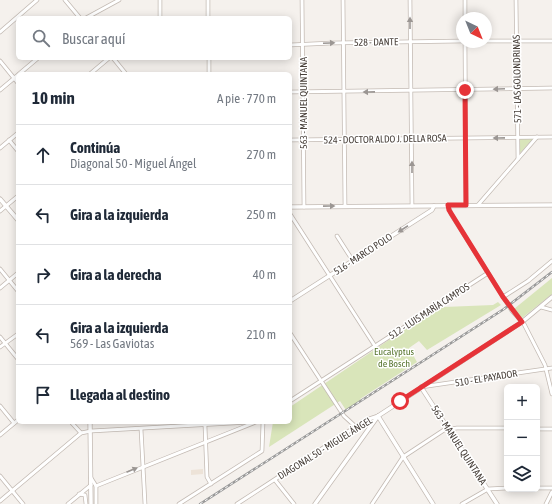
<!DOCTYPE html>
<html lang="es">
<meta charset="utf-8">
<style>
:root{--surface:#fff;--page:#f2f2f3;--text:#1f2937;--muted:#747a83;--line:#e0e1e3}
body{margin:0;font-family:"Asap Condensed",sans-serif;background:var(--page);color:var(--text)}
.controls{position:absolute;right:12px;bottom:12px;display:grid;overflow:hidden;border-radius:6px;box-shadow:0 2px 10px #0003}
.controls button{width:36px;height:36px;display:grid;place-items:center;padding:0;border:0;border-bottom:1px solid var(--line);background:var(--surface);color:var(--text);font:20px sans-serif}
.compass{position:absolute;left:456px;top:12px;width:36px;height:36px;border-radius:50%;background:var(--surface);box-shadow:0 2px 10px #0003;rotate:137deg}
.stop{position:absolute;width:12px;height:12px;margin:-9px;border:3px solid #e63338;border-radius:50%;background:#fff}
.stop.end{background:#e63338;border-color:#fff;box-shadow:0 1px 4px #0008}
.list{margin:0;padding:0;list-style:none}
h2{display:flex;justify-content:space-between;align-items:center;height:52px;margin:0;padding:0 16px;font-size:17px}
h2 small{font-size:13px;font-weight:400;color:var(--muted)}
.list li{display:grid;grid-template-columns:26px 1fr auto;gap:12px;align-items:center;box-sizing:border-box;height:60px;padding:0 16px;border-top:1px solid var(--line)}
.list b{display:block;font-size:15px;white-space:nowrap}
.list p{margin:0;font-size:13px;white-space:nowrap;color:var(--muted)}
.list em{font-size:13px;font-style:normal;color:var(--muted)}
.icon{flex:none;width:22px;height:22px;fill:none;stroke:currentColor;stroke-width:2;stroke-linecap:round;stroke-linejoin:round}
.map{position:relative;flex:none;width:552px;height:504px;overflow:hidden}
.search{position:absolute;background:var(--surface);box-shadow:0 2px 10px #0003;left:16px;top:16px;width:276px;height:44px;display:flex;align-items:center;gap:10px;box-sizing:border-box;padding:0 14px;border-radius:6px;color:var(--muted);font-size:15px}
.panel{position:absolute;background:var(--surface);box-shadow:0 2px 10px #0003;left:16px;top:72px;width:276px;height:352px;border-radius:6px}
.map>svg:first-child{display:block}
.education{fill:#ede3d8}
.green{fill:#d9e5ba}
.lines{fill:none;stroke-linecap:round;stroke-linejoin:round}
.minor-casing{stroke:#c3bab3;stroke-width:4.5}
.tertiary-casing{stroke:#c3bab3;stroke-width:5}
.minor{stroke:#fff;stroke-width:3}
.tertiary{stroke:#fff;stroke-width:3.5}
.rail-casing{stroke:#9a9a9a;stroke-width:2.5}
.rail{stroke:#fff;stroke-width:1;stroke-dasharray:3;stroke-linecap:butt}
.oneway{fill:#9b9693}
.route{stroke:#e63338;stroke-width:5}
.labels{text-anchor:middle;dominant-baseline:central;stroke-width:3;stroke-linejoin:round;paint-order:stroke}
.street-label{font-size:10px;fill:#49413b;stroke:#fff}
.park-label{font-size:10px;fill:#597732;stroke:#fff}
</style>
<div class="map">
<svg width="552" height="504" viewBox="0 0 552 504">
<rect width="100%" height="100%" fill="#f5f1ed"/>
<!-- education -->
<polygon class="education" points="203,469 203,474 191,475 191,470"/>
<!-- green -->
<g class="green">
<polygon points="520,138 534,138 519,154"/>
<polygon points="552,278 552,294 522,318 514,311 514,309"/>
<polygon points="498,302 501,305 427,350 419,341 409,348 417,362 360,399 361,400 346,410 340,401 269,447 273,422 290,422 290,407 442,304 444,307 493,305"/>
</g>
<g class="lines">
<!-- minor casing -->
<g class="minor-casing">
<g id="minor">
<polyline points="65,0 80,18"/>
<polyline points="208,0 208,18"/>
<polyline points="302,0 304,207"/>
<polyline points="343,0 345,206"/>
<polyline points="410,0 412,206"/>
<polyline points="465,0 465,18"/>
<polyline points="516,0 518,159"/>
<polyline points="86,18 119,0"/>
<polyline points="160,18 160,0"/>
<polyline points="0,32 37,0"/>
<polyline points="486,41 552,41"/>
<polyline points="465,42 466,205"/>
<polyline points="290,45 332,43 462,41"/>
<polyline points="113,58 126,74"/>
<polyline points="0,61 18,83"/>
<polyline points="19,74 38,58"/>
<polyline points="90,74 109,58"/>
<polyline points="209,74 209,58"/>
<polyline points="0,90 18,75"/>
<polyline points="290,92 552,88"/>
<polyline points="9,140 18,151"/>
<polyline points="290,140 552,137"/>
<polyline points="0,148 18,133"/>
<polyline points="448,205 451,214 512,311 524,324 545,365 552,394"/>
<polyline points="478,205 537,137"/>
<polyline points="0,211 18,196"/>
<polyline points="290,214 375,346"/>
<polyline points="337,236 353,261"/>
<polyline points="0,269 18,291"/>
<polyline points="0,288 18,273"/>
<polyline points="503,297 528,281 552,261"/>
<polyline points="541,307 552,310"/>
<polyline points="290,333 344,416 356,427"/>
<polyline points="0,337 18,359"/>
<polyline points="0,347 18,334"/>
<polyline points="421,387 552,368"/>
<polyline points="290,401 488,273"/>
<polyline points="0,406 14,423"/>
<polyline points="71,422 81,433"/>
<polyline points="205,426 207,477 211,484"/>
<polyline points="141,429 145,504"/>
<polyline points="537,429 552,429"/>
<polyline points="0,435 18,420"/>
<polyline points="0,476 23,504"/>
<polyline points="91,478 96,486 96,504"/>
<polyline points="275,480 294,504"/>
<polyline points="96,486 256,422"/>
<polyline points="537,488 552,488"/>
<polyline points="79,494 85,495 86,504"/>
<polyline points="0,501 81,433 91,431 250,422"/>
<polyline points="68,504 91,485"/>
<polyline points="179,504 262,451 263,422"/>
<polyline points="237,504 366,420 378,416"/>
<polyline points="372,504 403,457 444,430 457,428 507,428"/>
<polyline points="462,504 488,489 507,488"/>
<polyline points="546,504 552,492"/>
</g>
</g>
<!-- tertiary casing -->
<g class="tertiary-casing">
<g id="tertiary">
<polyline points="0,199 18,220"/>
<polyline points="290,207 552,205"/>
<polyline points="290,301 432,210 434,206"/>
<polyline points="421,387 497,504"/>
<polyline points="378,416 433,504"/>
<polyline points="90,422 91,504"/>
<polyline points="315,504 378,416 522,322 552,297"/>
</g>
</g>
<!-- minor -->
<use href="#minor" class="minor"/>
<!-- tertiary -->
<use href="#tertiary" class="tertiary"/>
<!-- rail casing -->
<g class="rail-casing">
<polyline id="rail" points="200,504 504,309 552,272"/>
</g>
<!-- rail -->
<use href="#rail" class="rail"/>
</g>
<!-- one-way arrows -->
<defs><path id="oneway-solid" d="M-6-.8H1V-3.2L6.5 0L1 3.2V.8H-6Z"/></defs>
<g class="oneway">
<use href="#oneway-solid" transform="translate(410 23) rotate(-90)"/>
<use href="#oneway-solid" transform="translate(329 43) rotate(-2)"/>
<use href="#oneway-solid" transform="translate(499 89) rotate(178)"/>
<use href="#oneway-solid" transform="translate(369 92) rotate(179)"/>
<use href="#oneway-solid" transform="translate(499 138) rotate(179)"/>
<use href="#oneway-solid" transform="translate(412 167) rotate(-90)"/>
<use href="#oneway-solid" transform="translate(329 206) rotate(-1)"/>
<use href="#oneway-solid" transform="translate(403 229) rotate(147)"/>
<use href="#oneway-solid" transform="translate(132 470) rotate(-23)"/>
</g>
<g class="lines">
<!-- route -->
<polyline class="route" points="400,401 522,322 503,297 449,210 448,205 466,205 465,90"/>
</g>
<g class="labels">
<!-- street labels -->
<g class="street-label">
<text transform="translate(376 42) rotate(-1)">528 - DANTE</text>
<text transform="translate(517 79) rotate(-91)">571 - LAS GOLONDRINAS</text>
<text transform="translate(303 103) rotate(-90)">563 - MANUEL QUINTANA</text>
<text transform="translate(385 139) rotate(-1)">524 - DOCTOR ALDO J. DELLA ROSA</text>
<text transform="translate(363 254) rotate(-33)">516 - MARCO POLO</text>
<text transform="translate(429 311) rotate(-33)">512 - LUIS MARÍA CAMPOS</text>
<text transform="translate(486 378) rotate(-9)">510 - EL PAYADOR</text>
<text transform="translate(459 445) rotate(57)">563 - MANUEL QUINTANA</text>
<text transform="translate(325 448) rotate(-32)">DIAGONAL 50 - MIGUEL ÁNGEL</text>
</g>
<!-- park labels -->
<g class="park-label">
<text x="394" y="351">Eucalyptus<tspan x="394" dy="12">de Bosch</tspan></text>
</g>
</g>
</svg>
<div class="controls">
<button>+</button>
<button>−</button>
<button><svg class="icon" aria-label="layers" viewBox="0 0 24 24"><path d="M12 4l9 5-9 5-9-5zM3 14l9 5 9-5"/></svg></button>
</div>
<svg class="compass" viewBox="-18 -18 36 36"><path d="M0-13l5 13h-10z" fill="#e53935"/><path d="M0 13l5-13h-10z" fill="#747a83"/></svg>
<div class="stop" style="left:400px;top:401px"></div>
<div class="stop end" style="left:465px;top:90px"></div>
<div class="search"><svg class="icon" aria-label="search" viewBox="0 0 24 24"><circle cx="10" cy="10" r="6"/><path d="M15 15l6 6"/></svg>Buscar aquí</div>
<section class="panel">
<h2>10 min<small>A pie · 770 m</small></h2>
<ul class="list">
<li><svg class="icon" aria-label="ahead" viewBox="0 0 24 24"><path d="M12 20V5M6 11l6-6 6 6"/></svg><div><b>Continúa</b><p>Diagonal 50 - Miguel Ángel</p></div><em>270 m</em></li>
<li><svg class="icon" aria-label="left" viewBox="0 0 24 24"><path d="M17 20v-9H6M10 6l-5 5 5 5"/></svg><div><b>Gira a la izquierda</b></div><em>250 m</em></li>
<li><svg class="icon" aria-label="right" viewBox="0 0 24 24"><path d="M7 20v-9h11M14 6l5 5-5 5"/></svg><div><b>Gira a la derecha</b></div><em>40 m</em></li>
<li><svg class="icon" aria-label="left" viewBox="0 0 24 24"><path d="M17 20v-9H6M10 6l-5 5 5 5"/></svg><div><b>Gira a la izquierda</b><p>569 - Las Gaviotas</p></div><em>210 m</em></li>
<li><svg class="icon" aria-label="arrive" viewBox="0 0 24 24"><path d="M6 21V4h12l-3 4 3 4H6"/></svg><div><b>Llegada al destino</b></div></li>
</ul>
</section>
</div>
